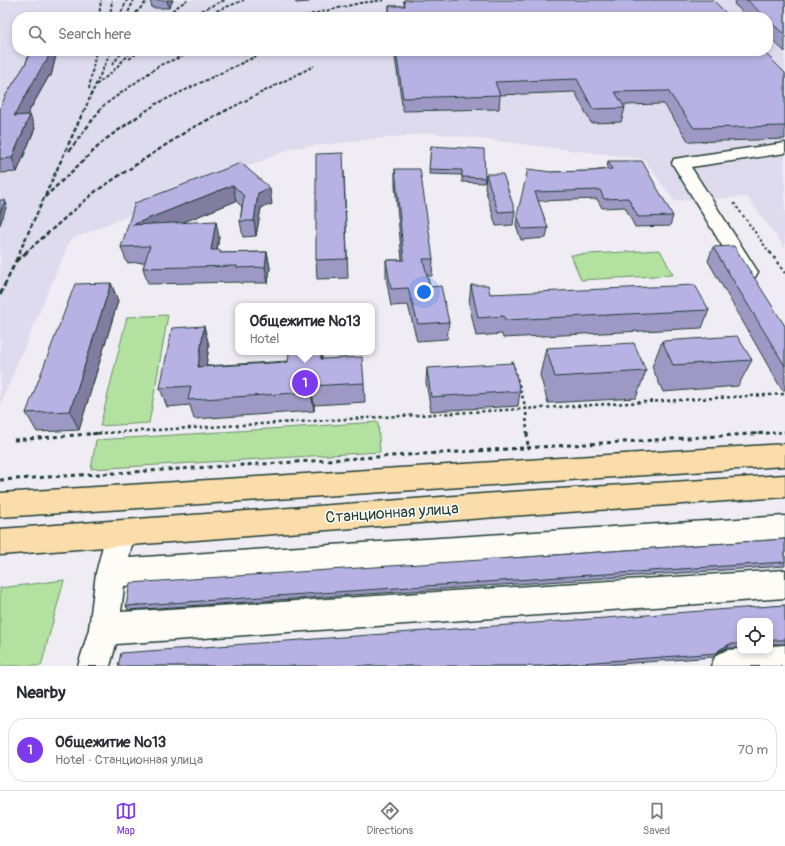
<!DOCTYPE html>
<meta charset="utf-8">
<style>
:root{--surface:#fff;--page:#f2f2f3;--text:#2b2b33;--muted:#7c7c81;--line:#e1e1e2;--accent:#7c3aed}
body{margin:0;font-family:Pangolin,sans-serif;background:var(--page);color:var(--text)}
.controls{position:absolute;right:12px;bottom:12px;display:grid;overflow:hidden;border-radius:8px;box-shadow:0 2px 6px #0003}
.controls button{width:36px;height:36px;display:grid;place-items:center;padding:0;border:0;border-bottom:1px solid var(--line);background:var(--surface);color:var(--text);font:20px sans-serif}
.you{position:absolute;left:424px;top:292px;width:14px;height:14px;margin:-10px;border:3px solid #fff;border-radius:50%;background:#1a73e8;box-shadow:0 0 0 6px #1a73e833}
.badge{display:grid;place-items:center;width:26px;height:26px;border-radius:50%;background:var(--accent);color:#fff;font-size:13px;font-weight:700}
.pin{position:absolute;translate:-50% -50%;border:2px solid #fff;box-shadow:0 1px 4px #0006}
.popup{position:absolute;left:235px;top:303px;width:140px;height:52px;box-sizing:border-box;display:grid;place-content:center;border-radius:8px;background:var(--surface);filter:drop-shadow(0 1px 3px #0005);font-size:13px;white-space:nowrap;color:var(--muted)}
.popup b{font-size:15px;color:var(--text)}
.popup::after{content:'';position:absolute;left:50%;top:100%;margin-left:-8px;border:8px solid transparent;border-top-color:var(--surface)}
.list{margin:0;padding:0;list-style:none}
h2{display:flex;justify-content:space-between;align-items:center;height:52px;margin:0;padding:0 16px;font-size:17px}
h2 small{font-size:13px;font-weight:400;color:var(--muted)}
.list li{display:grid;grid-template-columns:26px 1fr auto;gap:12px;align-items:center;box-sizing:border-box;height:64px;margin:0 8px 8px;padding:0 8px;border:1px solid var(--line);border-radius:16px}
.list b{display:block;font-size:15px;white-space:nowrap}
.list p{margin:0;font-size:13px;white-space:nowrap;color:var(--muted)}
.list em{font-size:13px;font-style:normal;color:var(--muted)}
.icon{flex:none;width:22px;height:22px;fill:none;stroke:currentColor;stroke-width:2;stroke-linecap:round;stroke-linejoin:round}
.map{position:relative;flex:none;width:785px;height:666px;overflow:hidden}
.search{position:absolute;background:var(--surface);box-shadow:0 2px 6px #0003;left:12px;right:12px;top:12px;height:44px;display:flex;align-items:center;gap:10px;box-sizing:border-box;padding:0 14px;border-radius:16px;color:var(--muted);font-size:15px}
.sheet{height:124px;background:var(--surface)}
nav{display:flex;justify-content:space-around;align-items:center;box-sizing:border-box;height:56px;border-top:1px solid var(--line);background:var(--surface);font-size:11px;color:var(--muted)}
nav a{display:grid;justify-items:center;gap:2px}
nav .on{color:var(--accent)}
.map>svg:first-child{display:block}
.built{fill:#dedbee;fill-rule:evenodd}
.green{fill:#b3e1a0;stroke:#698f6a}
.lines{fill:none;stroke-linecap:round;stroke-linejoin:round}
.minor-casing{stroke:#1f3d34;stroke-width:3}
.major-casing{stroke:#1f3d34;stroke-width:3}
.path-far2{stroke:#1f3d34;stroke-width:2;stroke-dasharray:2.5 2.5;stroke-linecap:butt}
.path-far1{stroke:#1f3d34;stroke-width:2.5;stroke-dasharray:3 3;stroke-linecap:butt}
.path{stroke:#1f3d34;stroke-width:3;stroke-dasharray:4 4;stroke-linecap:butt}
.minor{fill:#fdfcf7;fill-rule:evenodd}
.major{fill:#faddab;fill-rule:evenodd}
.rail-far2{stroke:#1f3d34;stroke-width:2;stroke-dasharray:3.5 2;stroke-linecap:butt}
.rail-far1{stroke:#1f3d34;stroke-width:2.5;stroke-dasharray:4.5 2.5;stroke-linecap:butt}
.rail{stroke:#1f3d34;stroke-width:3;stroke-dasharray:6 3;stroke-linecap:butt}
.wall{fill:#9e99c4;stroke:#1f3d34}
.shaded-wall{fill:#817da0;stroke:#1f3d34}
.building{fill:#b8b2e4;stroke:#1f3d34}
.labels{text-anchor:middle;dominant-baseline:central;stroke-width:3;stroke-linejoin:round;paint-order:stroke}
.near-street-label{font-size:16px;fill:#1f3d34;stroke:#fdfcf7}
</style>
<div class="map">
<svg width="785" height="666" viewBox="0 0 785 666">
<rect width="100%" height="100%" fill="#efedf3"/>
<filter id="ink" filterUnits="userSpaceOnUse"><feTurbulence type="fractalNoise" baseFrequency=".025" numOctaves="2"/><feDisplacementMap in="SourceGraphic" scale="8" xChannelSelector="R" yChannelSelector="G"/><feConvolveMatrix kernelMatrix="1 2 1 2 8 2 1 2 1" color-interpolation-filters="sRGB"/></filter>
<g filter="url(#ink)">
<!-- built -->
<path class="built" d="M0,0h785v248l-38,-51 -73,4 -30,-42 -212,-26 -139,15 -223,92 -70,165zM17,17h751v34h-751z"/>
<!-- green -->
<g class="green">
<polygon points="660,250 673,275 581,280 571,255"/>
<polygon points="168,315 149,423 100,426 127,317"/>
<polygon points="378,422 380,452 91,469 96,440"/>
<polygon points="64,580 41,666 0,666 0,588"/>
</g>
<g class="lines">
<!-- minor casing -->
<g class="minor-casing">
<g id="minor">
<polygon points="785,143 785,153 691,167 758,272 755,277 748,279 741,277 672,163 674,159 680,158"/>
<polygon points="785,516 785,542 124,586 121,612 785,570 785,598 116,644 110,666 78,666 89,629 96,573 106,534 110,525 120,521 130,525 134,534 129,558"/>
<polygon points="785,645 785,666 711,666 716,655 727,650 740,649 740,651 770,651 770,646"/>
</g>
</g>
<!-- major casing -->
<g class="major-casing">
<g id="major">
<polygon points="785,444 785,466 0,517 0,493"/>
<polygon points="785,475 785,497 510,516 0,555 0,529 510,492"/>
</g>
</g>
<!-- path-far2 -->
<polyline class="path-far2" points="734,203 770,253"/>
<!-- path-far1 -->
<g class="path-far1">
<polyline points="770,252 785,273"/>
<polyline points="512,361 526,409 527,434"/>
<polyline points="86,434 785,394"/>
<polyline points="754,434 785,432"/>
</g>
<!-- path -->
<g class="path">
<polyline points="527,433 528,448"/>
<polyline points="14,440 102,433"/>
<polyline points="0,480 768,433"/>
</g>
<!-- minor -->
<use href="#minor" class="minor"/>
<!-- major -->
<use href="#major" class="major"/>
<!-- rail-far2 -->
<g class="rail-far2">
<polyline points="99,17 101,0"/>
<polyline points="110,17 112,0"/>
<polyline points="119,17 127,0"/>
<polyline points="126,17 134,0"/>
<polyline points="132,17 148,0"/>
<polyline points="163,17 187,0"/>
<polyline points="186,17 225,0"/>
<polyline points="201,17 244,0"/>
<polyline points="300,17 360,3 385,0"/>
<polyline points="129,59 140,51"/>
<polyline points="112,65 123,51"/>
<polyline points="96,85 110,74 132,51"/>
<polyline points="89,89 96,51"/>
<polyline points="84,111 111,51"/>
<polyline points="99,111 103,106 160,65 196,51"/>
<polyline points="146,111 156,104 267,51"/>
<polyline points="225,111 314,66"/>
</g>
<!-- rail-far1 -->
<g class="rail-far1">
<polyline points="69,151 100,110"/>
<polyline points="45,197 106,139 147,110"/>
<polyline points="19,253 84,110"/>
<polyline points="25,253 96,191 190,129 227,110"/>
</g>
<!-- rail -->
<g class="rail">
<polyline points="16,261 27,252"/>
<polyline points="0,295 20,252"/>
</g>
</g>
<!-- wall -->
<g class="wall">
<polygon points="150,0 173,0 169,8 152,8"/>
<polygon points="295,0 310,0 309,2 296,3"/>
<polygon points="404,0 730,17 389,17 389,6 404,6"/>
<polygon points="736,0 785,0 785,52 768,36 768,17 748,17 734,4"/>
<polygon points="30,51 57,51 51,76 49,76 27,115 35,128 17,172 0,173 0,108 26,63"/>
<polygon points="394,51 763,51 785,73 785,139 689,142 664,104 623,105 625,108 621,122 591,123 575,92 500,95 499,109 403,111"/>
<polygon points="431,146 485,178 484,183 462,182 462,175 429,174"/>
<polygon points="608,161 673,216 670,226 635,227 625,207 602,208 597,199 538,201 548,228 546,238 521,240 516,225 517,215 551,172 591,171 607,169"/>
<polygon points="241,163 272,204 261,208 256,236 243,237 240,221 242,207 236,201 181,223 219,237 217,250 221,253 267,252 270,268 268,283 240,283 240,282 148,284 143,268 145,262 127,263 121,247"/>
<polygon points="395,169 433,259 432,276 427,276 430,287 449,322 447,339 417,341 408,305 391,306 386,277 386,260 402,260 395,186"/>
<polygon points="344,171 348,278 317,279 316,260"/>
<polygon points="486,174 515,211 513,225 496,226 485,188"/>
<polygon points="713,247 785,326 785,390 782,390 708,261"/>
<polygon points="111,283 118,301 79,430 37,432 26,413"/>
<polygon points="471,285 490,294 709,310 702,328 503,338 502,334 476,336 469,303"/>
<polygon points="204,326 209,346 206,366 322,359 364,383 365,402 314,405 314,411 194,419 190,405 167,407 160,388"/>
<polygon points="662,341 752,360 738,386 663,392 652,367"/>
<polygon points="546,348 646,371 636,398 548,403 540,375"/>
<polygon points="427,368 520,391 518,406 431,411 426,382"/>
<polygon points="785,539 785,566 128,610 126,606 512,558"/>
<polygon points="785,605 785,644 772,644 770,648 770,621 740,621 740,648 727,648 716,653 714,657 591,666 118,666"/>
</g>
<!-- shaded-wall -->
<g class="shaded-wall">
<polygon points="167,0 173,0 169,8"/>
<polygon points="50,51 57,51 51,76 49,76 19,129 14,116"/>
<polygon points="30,115 35,128 17,172 12,158"/>
<polygon points="233,185 236,201 137,241 132,225"/>
<polygon points="270,188 272,204 261,208 256,236 254,221 258,193"/>
<polygon points="5,200 7,205 0,225 0,213"/>
<polygon points="216,221 219,237 214,266 211,250"/>
<polygon points="267,252 270,268 268,283 265,267"/>
<polygon points="111,283 118,301 79,430 70,411"/>
<polygon points="204,326 209,346 203,386 198,367"/>
<polygon points="321,352 322,352 322,357 323,378"/>
<polygon points="311,386 314,405 314,411 311,392"/>
<polygon points="730,644 727,648 716,653 719,650"/>
</g>
<!-- building -->
<g class="building">
<polygon points="404,0 713,0 730,17 390,17 389,6 405,6"/>
<polygon points="747,0 785,0 785,35 768,20 768,17 765,17"/>
<polygon points="30,51 50,51 46,63 44,63 14,116 30,115 12,158 0,159 0,108 6,95 26,63"/>
<polygon points="396,51 763,51 785,73 785,126 694,128 668,91 615,92 625,108 593,109 577,79 495,82 500,95 403,98"/>
<polygon points="431,146 484,149 485,178 462,177 462,170 429,169"/>
<polygon points="343,153 347,259 316,260 316,154"/>
<polygon points="608,161 642,161 673,216 638,217 628,198 604,199 600,190 535,192 548,228 522,229 517,215 528,169 551,172 591,171 612,169"/>
<polygon points="241,163 270,188 258,193 254,221 240,221 244,196 233,185 132,225 216,221 211,250 221,250 220,253 267,252 265,267 237,268 237,266 143,268 150,246 121,247 135,203"/>
<polygon points="395,169 420,169 433,259 423,259 430,287 441,286 449,322 418,324 408,288 391,289 386,260 404,260"/>
<polygon points="486,174 503,174 515,211 498,212"/>
<polygon points="0,200 5,200 0,213"/>
<polygon points="734,246 785,326 785,366 713,247"/>
<polygon points="111,283 70,411 26,413 75,284"/>
<polygon points="471,285 488,285 490,294 695,285 709,310 505,320 504,316 478,318"/>
<polygon points="204,326 198,367 288,362 289,352 321,352 321,359 362,357 364,383 311,386 311,392 188,400 191,386 160,388 172,328"/>
<polygon points="737,336 752,360 673,365 662,341"/>
<polygon points="634,343 646,371 555,377 546,348"/>
<polygon points="513,363 520,391 431,397 427,368"/>
<polygon points="785,539 785,562 126,606 130,583 512,558"/>
<polygon points="785,605 785,640 774,640 772,645 770,645 770,621 740,621 740,644 730,644 719,650 717,653 541,666 118,666 121,653"/>
</g>
</g>
<g class="labels">
<!-- near-street labels -->
<g class="near-street-label">
<text transform="translate(392 513) rotate(-4)">Станционная улица</text>
</g>
</g>
</svg>
<div class="controls">
<button><svg class="icon" aria-label="locate" viewBox="0 0 24 24"><circle cx="12" cy="12" r="6"/><path d="M12 2v4M12 18v4M2 12h4M18 12h4"/></svg></button>
</div>
<div class="you"></div>
<div class="pin badge" style="left:305px;top:383px">1</div>
<div class="popup"><b>Общежитие №13</b>Hotel</div>
<div class="search"><svg class="icon" aria-label="search" viewBox="0 0 24 24"><circle cx="10" cy="10" r="6"/><path d="M15 15l6 6"/></svg>Search here</div>
</div>
<section class="sheet">
<h2>Nearby<small></small></h2>
<ul class="list">
<li><span class="badge">1</span><div><b>Общежитие №13</b><p>Hotel · Станционная улица</p></div><em>70 m</em></li>
</ul>
</section>
<nav>
<a class="on"><svg class="icon" aria-label="map" viewBox="0 0 24 24"><path d="M3 6l6-2 6 2 6-2v14l-6 2-6-2-6 2zM9 4v14M15 6v14"/></svg>Map</a>
<a><svg class="icon" aria-label="directions" viewBox="0 0 24 24"><path d="M12 3l9 9-9 9-9-9zM9 14v-3h6M13 9l2 2-2 2"/></svg>Directions</a>
<a><svg class="icon" aria-label="saved" viewBox="0 0 24 24"><path d="M7 4h10v16l-5-4-5 4z"/></svg>Saved</a>
</nav>
